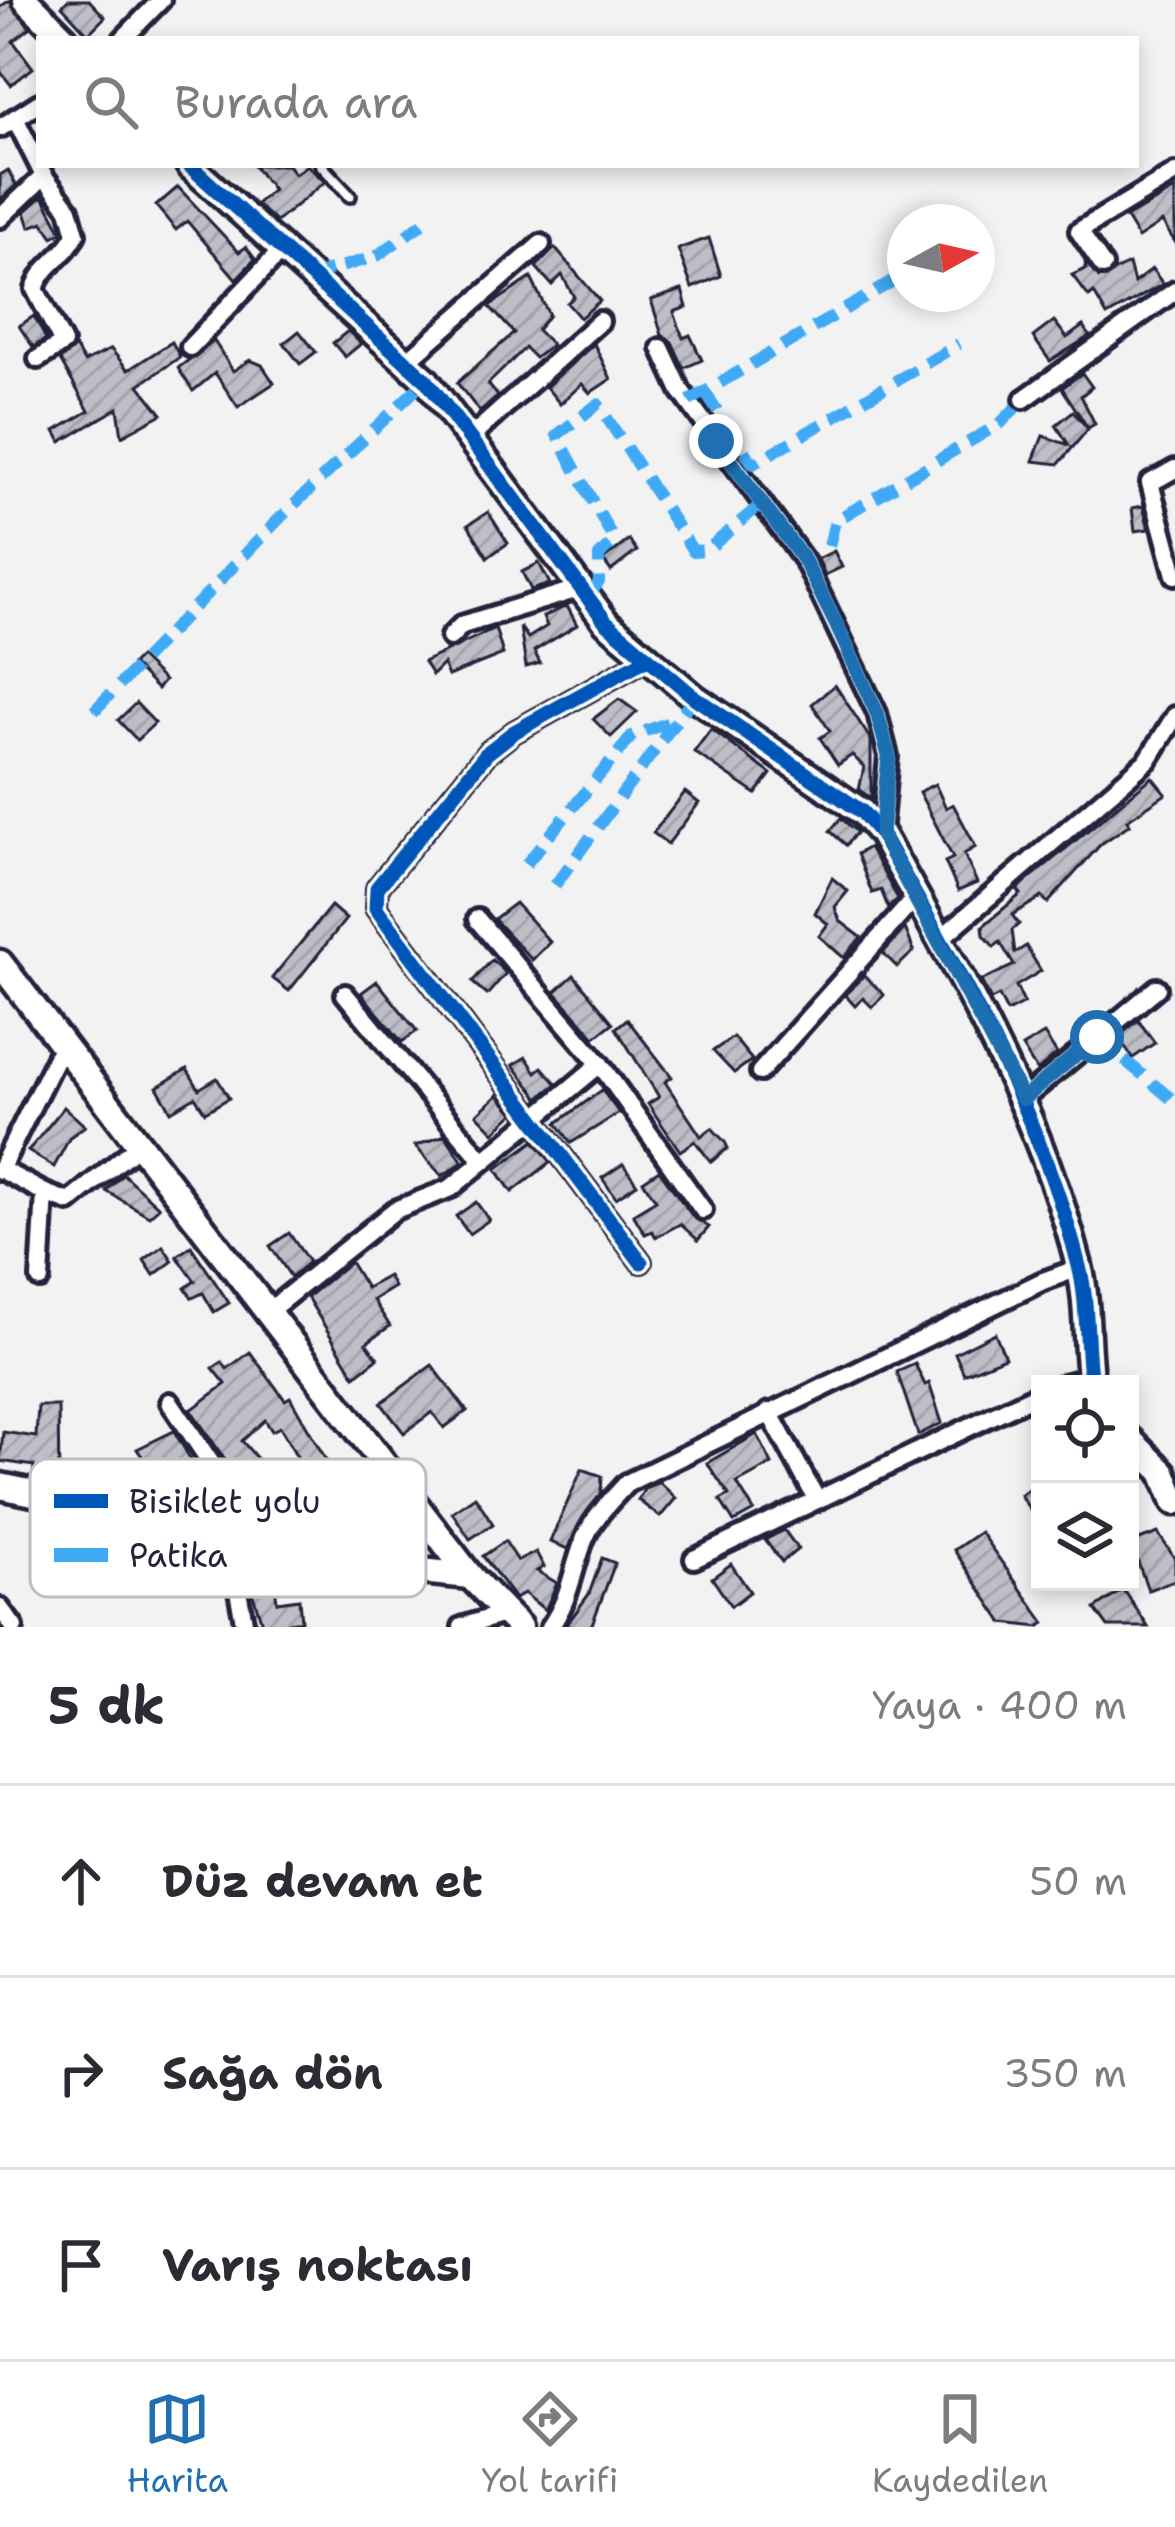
<!DOCTYPE html>
<html lang="tr">
<meta charset="utf-8">
<style>
:root{--surface:#fff;--page:#f7f7f7;--text:#2b2b33;--muted:#7c7c81;--line:#e1e1e2;--accent:#1f6fb2}
body{margin:0;font-family:"Shantell Sans",sans-serif;background:var(--page);color:var(--text)}
.controls{position:absolute;right:36px;bottom:36px;display:grid;overflow:hidden;border-radius:0px;box-shadow:0 6px 18px #0003}
.controls button{width:108px;height:108px;display:grid;place-items:center;padding:0;border:0;border-bottom:3px solid var(--line);background:var(--surface);color:var(--text);font:60px sans-serif}
.compass{position:absolute;left:887px;top:204px;width:108px;height:108px;border-radius:50%;background:var(--surface);box-shadow:0 6px 18px #0003;rotate:82deg}
.stop{position:absolute;width:36px;height:36px;margin:-27px;border:9px solid #1f6fb2;border-radius:50%;background:#fff}
.stop.end{background:#1f6fb2;border-color:#fff;box-shadow:0 3px 12px #0008}
.list{margin:0;padding:0;list-style:none}
h2{display:flex;justify-content:space-between;align-items:center;height:156px;margin:0;padding:0 48px;font-size:51px}
h2 small{font-size:39px;font-weight:400;color:var(--muted)}
.list li{display:grid;grid-template-columns:78px 1fr auto;gap:36px;align-items:center;box-sizing:border-box;height:192px;padding:0 48px;border-top:3px solid var(--line)}
.list b{display:block;font-size:45px;white-space:nowrap}
.list em{font-size:39px;font-style:normal;color:var(--muted)}
.icon{flex:none;width:66px;height:66px;fill:none;stroke:currentColor;stroke-width:2;stroke-linecap:round;stroke-linejoin:round}
.map{position:relative;flex:none;width:1175px;height:1627px;overflow:hidden}
.search{position:absolute;background:var(--surface);box-shadow:0 6px 18px #0003;left:36px;right:36px;top:36px;height:132px;display:flex;align-items:center;gap:30px;box-sizing:border-box;padding:0 42px;border-radius:0px;color:var(--muted);font-size:45px}
.sheet{height:732px;background:var(--surface)}
nav{display:flex;justify-content:space-around;align-items:center;box-sizing:border-box;height:168px;border-top:3px solid var(--line);background:var(--surface);font-size:33px;color:var(--muted)}
nav a{display:grid;justify-items:center;gap:6px}
nav .on{color:var(--accent)}
.map>svg:first-child{display:block}
.building{fill:url(#building-hatch);stroke:#22223b;stroke-width:3}
.lines{fill:none;stroke-linecap:round;stroke-linejoin:round}
.lane-casing{stroke:#22223b;stroke-width:18}
.street-casing{stroke:#22223b;stroke-width:26}
.secondary-casing{stroke:#22223b;stroke-width:33}
.lane{stroke:#fff;stroke-width:9}
.street{stroke:#fff;stroke-width:16}
.secondary{stroke:#fff;stroke-width:24}
.quiet{stroke:#3fa9f5;stroke-width:12;stroke-dasharray:24 12;stroke-linecap:butt}
.cycleway-casing{stroke:#fff;stroke-width:22}
.cycleway{stroke:#0057b8;stroke-width:15}
.route{stroke:#1f6fb2;stroke-width:15}
.key{fill:#fff;stroke:#bdbdc4;stroke-width:3}
.key-label{font-size:33px;fill:#22223b}
</style>
<div class="map">
<svg width="1175" height="1627" viewBox="0 0 1175 1627">
<defs>
<pattern id="building-hatch" width="6" height="6" patternUnits="userSpaceOnUse" patternTransform="scale(3)"><rect width="6" height="6" fill="#bebec6"/><path d="M-1 1l2-2M0 6l6-6M5 7l2-2" fill="none" stroke="#a3a3ab"/></pattern>
</defs>
<rect width="100%" height="100%" fill="#f2f2f3"/>
<filter id="ink" filterUnits="userSpaceOnUse"><feTurbulence type="fractalNoise" baseFrequency=".00833" numOctaves="2"/><feDisplacementMap in="SourceGraphic" scale="24" xChannelSelector="R" yChannelSelector="G"/><feConvolveMatrix kernelMatrix="1 2 1 2 8 2 1 2 1" color-interpolation-filters="sRGB"/></filter>
<g filter="url(#ink)">
<!-- building -->
<g class="building">
<polygon points="10,0 30,28 13,41 33,68 11,85 0,71 0,7"/>
<polygon points="68,0 89,0 105,17 88,34 62,6"/>
<polygon points="253,165 288,165 295,174 307,165 325,182 276,222 256,204 273,190"/>
<polygon points="8,170 16,185 0,200 0,175"/>
<polygon points="178,187 239,252 246,247 255,259 236,279 187,221 176,230 156,206"/>
<polygon points="1175,190 1175,242 1162,222 1138,238 1126,218"/>
<polygon points="43,196 62,232 53,237 43,222 30,227 25,212"/>
<polygon points="709,238 721,276 692,288 678,249"/>
<polygon points="555,248 600,301 580,318 567,303 574,297 562,275 552,285 536,267"/>
<polygon points="1085,262 1099,278 1129,264 1134,283 1152,269 1163,284 1107,316 1094,293 1089,297 1072,275 1086,269"/>
<polygon points="531,278 549,315 537,330 552,345 535,358 525,348 488,384 498,396 480,412 457,383 514,333 489,306"/>
<polygon points="682,290 687,307 674,312 683,338 690,335 702,360 684,368 672,342 662,335 651,300"/>
<polygon points="34,316 46,339 33,347 19,326"/>
<polygon points="1054,321 1067,338 1083,326 1090,336 1050,361 1033,337"/>
<polygon points="299,331 316,352 300,364 284,343"/>
<polygon points="348,331 361,344 345,357 333,343"/>
<polygon points="214,341 233,371 250,360 262,365 274,383 238,407 215,373 193,391 178,368"/>
<polygon points="172,342 180,357 139,385 162,414 122,436 118,408 61,442 55,431 89,411 60,360 75,347 84,362 111,349 128,370"/>
<polygon points="594,344 611,379 590,393 582,384 560,404 546,387"/>
<polygon points="1082,373 1092,387 1081,396 1095,424 1088,428 1062,388"/>
<polygon points="1073,411 1088,429 1059,464 1033,461 1043,436 1069,445 1056,425"/>
<polygon points="1143,506 1149,529 1135,531 1132,508"/>
<polygon points="488,512 508,543 488,557 468,525"/>
<polygon points="629,540 637,551 611,571 603,560"/>
<polygon points="834,551 842,567 825,575 818,559"/>
<polygon points="539,563 550,584 531,590 522,572"/>
<polygon points="567,606 577,625 534,651 540,663 526,667 520,627 528,638 547,626 543,617"/>
<polygon points="495,628 503,654 448,676 443,664 432,675 424,662"/>
<polygon points="139,657 164,681 157,689 132,664"/>
<polygon points="835,685 871,740 871,798 859,790 864,767 852,755 838,765 820,738 830,731 812,704"/>
<polygon points="619,699 637,712 611,737 593,719"/>
<polygon points="136,703 155,723 137,740 118,720"/>
<polygon points="711,729 771,774 756,794 694,752"/>
<polygon points="1152,777 1166,794 1127,820 1130,824 1101,844 1048,903 1042,897 1012,915 1019,924 1012,930 1015,953 1026,946 1041,971 1016,986 1024,1003 1007,1012 999,996 991,1000 981,981 1014,965 1000,942 994,947 984,935 983,926 1021,894 1017,889"/>
<polygon points="935,784 946,808 953,804 976,847 964,854 977,883 958,891 945,862 953,858 919,792"/>
<polygon points="685,792 699,803 668,844 653,833"/>
<polygon points="841,818 857,832 846,845 830,831"/>
<polygon points="869,847 898,899 888,907 881,890 872,893 857,854"/>
<polygon points="832,878 848,891 835,907 840,921 861,937 844,958 819,936 828,924 815,913"/>
<polygon points="515,903 550,942 532,960 494,919"/>
<polygon points="331,906 346,919 289,991 272,978"/>
<polygon points="905,928 914,951 897,967 883,953"/>
<polygon points="492,960 506,973 487,995 472,982"/>
<polygon points="574,975 613,1023 595,1037 555,992"/>
<polygon points="864,975 884,995 872,1007 863,998 855,1006 845,995"/>
<polygon points="377,981 417,1031 402,1042 361,993"/>
<polygon points="627,1019 672,1077 665,1082 701,1136 712,1128 725,1142 728,1148 711,1162 695,1141 680,1151 648,1104 659,1097 616,1028"/>
<polygon points="1138,1020 1155,1043 1133,1058 1118,1037"/>
<polygon points="1044,1034 1057,1054 1037,1071 1022,1047"/>
<polygon points="733,1037 752,1060 734,1073 713,1051"/>
<polygon points="526,1057 536,1072 542,1067 557,1084 539,1098 513,1065"/>
<polygon points="187,1069 199,1089 217,1078 229,1098 205,1112 195,1097 171,1111 157,1087"/>
<polygon points="602,1090 619,1113 571,1143 557,1123"/>
<polygon points="498,1095 514,1113 494,1132 477,1114"/>
<polygon points="64,1107 85,1126 70,1137 54,1167 28,1151"/>
<polygon points="445,1135 463,1162 442,1176 415,1146"/>
<polygon points="534,1141 551,1162 512,1192 496,1169"/>
<polygon points="623,1164 637,1184 616,1198 602,1178"/>
<polygon points="659,1170 693,1217 709,1227 698,1240 680,1224 656,1237 652,1231 645,1234 633,1214 656,1200 643,1181"/>
<polygon points="123,1174 159,1207 149,1216 106,1191"/>
<polygon points="476,1202 489,1220 469,1234 456,1216"/>
<polygon points="289,1233 309,1262 291,1277 270,1246"/>
<polygon points="163,1246 173,1261 154,1275 144,1260"/>
<polygon points="191,1246 229,1303 214,1312 203,1293 192,1298 185,1288 195,1281 177,1256"/>
<polygon points="350,1262 366,1288 388,1276 394,1287 373,1300 390,1326 366,1343 378,1358 355,1376 307,1297"/>
<polygon points="995,1333 1005,1357 964,1374 955,1353"/>
<polygon points="250,1352 285,1400 290,1397 332,1470 336,1467 349,1488 326,1502 313,1481 300,1488 293,1475 304,1469 280,1427 272,1431 265,1420 242,1441 278,1483 255,1503 191,1410 226,1384 213,1368 222,1362 227,1369"/>
<polygon points="915,1364 925,1385 929,1383 942,1423 918,1435 897,1372"/>
<polygon points="432,1365 467,1411 444,1428 432,1412 404,1433 381,1403"/>
<polygon points="38,1406 58,1406 59,1481 33,1476 34,1466 0,1461 3,1432 36,1437"/>
<polygon points="174,1431 202,1479 186,1489 171,1463 155,1475 137,1449"/>
<polygon points="757,1434 772,1464 737,1483 754,1511 734,1522 720,1500 729,1495 707,1463"/>
<polygon points="582,1469 602,1476 601,1493 568,1549 550,1542"/>
<polygon points="1040,1480 1040,1524 1020,1495"/>
<polygon points="659,1482 676,1498 660,1517 638,1500 645,1488"/>
<polygon points="475,1496 493,1524 470,1539 452,1512"/>
<polygon points="784,1530 798,1549 782,1562 765,1540"/>
<polygon points="980,1532 1045,1623 1039,1627 1003,1623 954,1550"/>
<polygon points="1158,1533 1175,1559 1175,1580 1148,1590 1131,1543"/>
<polygon points="505,1541 518,1561 536,1552 544,1567 537,1571 557,1583 545,1610 524,1593 515,1599 483,1556"/>
<polygon points="602,1558 615,1563 591,1627 565,1627 589,1594"/>
<polygon points="731,1564 750,1592 731,1606 712,1578"/>
<polygon points="274,1577 277,1602 299,1599 301,1621 263,1627 249,1581"/>
<polygon points="1121,1591 1126,1593 1148,1627 1108,1627 1095,1609"/>
</g>
<g class="lines">
<!-- lane casing -->
<g class="lane-casing">
<polyline id="lane" points="321,165 350,196"/>
</g>
<!-- street casing -->
<g class="street-casing">
<g id="street">
<polyline points="123,39 161,0"/>
<polyline points="0,128 39,103"/>
<polyline points="0,218 44,176 15,118"/>
<polyline points="1103,266 1079,231 1175,173"/>
<polyline points="190,347 281,251"/>
<polyline points="661,348 681,391 805,562 877,713 888,756 881,834"/>
<path d="M38,359l25,-16 -28,-54c8,-26 30,-31 41,-55l-7,-25 -25,-33"/>
<polyline points="406,362 541,244"/>
<polyline points="1024,399 1175,291"/>
<polyline points="472,436 600,321"/>
<polyline points="1175,469 1150,483 1175,575"/>
<polyline points="450,637 462,625 581,588"/>
<polyline points="477,919 600,1064 703,1210"/>
<polyline points="940,939 1148,760 1175,716"/>
<polyline points="345,994 483,1161"/>
<polyline points="760,1072 916,897"/>
<polyline points="1023,1099 1157,988"/>
<polyline points="0,1169 45,1193 40,1279"/>
<polyline points="0,1170 64,1041"/>
<polyline points="45,1193 69,1202 140,1144"/>
<polyline points="641,1262 376,908 377,888 487,753 514,732 646,659"/>
<polyline points="270,1310 395,1210 451,1188 600,1064"/>
<polyline points="1064,1384 1089,1377"/>
<polyline points="170,1402 263,1541"/>
<polyline points="769,1412 817,1500"/>
<polyline points="227,1534 245,1627"/>
<polyline points="694,1559 1040,1393"/>
<polyline points="0,1608 14,1627"/>
<polyline points="462,1627 503,1614"/>
<path d="M550,1627c19,-27 21,-50 32,-81 8,-26 27,-43 45,-63l416,-202 36,-13"/>
</g>
</g>
<!-- secondary casing -->
<g class="secondary-casing">
<g id="secondary">
<polyline points="26,0 65,39"/>
<path d="M189,165l237,215 180,242 88,75 168,115 19,22c78,139 159,277 198,432 10,39 6,79 12,118"/>
<polyline points="0,963 470,1576 519,1627"/>
<polyline points="1130,1440 1163,1472 1175,1502"/>
<polyline points="0,1486 391,1568 470,1576"/>
</g>
</g>
<!-- lane -->
<use href="#lane" class="lane"/>
<!-- street -->
<use href="#street" class="street"/>
<!-- secondary -->
<use href="#secondary" class="secondary"/>
<!-- quiet -->
<g class="quiet">
<polyline points="308,277 377,256 423,223"/>
<polyline points="704,391 753,464 959,344"/>
<polyline points="689,401 905,274"/>
<polyline points="829,546 835,521 1001,423 1024,399"/>
<polyline points="588,597 599,582 599,556 612,543 611,535 557,435 598,404 693,551 707,550 760,505"/>
<polyline points="94,711 281,517 426,380"/>
<polyline points="526,864 632,736 678,719"/>
<polyline points="555,885 694,697"/>
<polyline points="1097,1037 1175,1102"/>
</g>
<!-- cycleway casing -->
<g class="cycleway-casing">
<g id="cycleway">
<path d="M189,165l237,215 180,242 88,75 168,115 19,22c78,139 159,277 198,432 10,39 6,79 12,118"/>
<polyline points="641,1262 376,908 377,888 487,753 514,732 646,659"/>
</g>
</g>
<!-- cycleway -->
<use href="#cycleway" class="cycleway"/>
</g>
</g>
<g class="lines" filter="url(#ink)">
<!-- route -->
<polyline class="route" points="716,441 805,562 837,626 877,713 889,756 881,834 1023,1099 1097,1037"/>
</g>
<!-- legend -->
<rect x="30" y="1459" width="396" height="138" rx="18" class="key"/>
<rect x="54" y="1494" width="54" height="14" fill="#0057b8"/>
<rect x="54" y="1548" width="54" height="14" fill="#3fa9f5"/>
<g class="key-label">
<text x="129" y="1513">Bisiklet yolu</text>
<text x="129" y="1567">Patika</text>
</g>
</svg>
<div class="controls">
<button><svg class="icon" aria-label="locate" viewBox="0 0 24 24"><circle cx="12" cy="12" r="6"/><path d="M12 2v4M12 18v4M2 12h4M18 12h4"/></svg></button>
<button><svg class="icon" aria-label="layers" viewBox="0 0 24 24"><path d="M12 4l9 5-9 5-9-5zM3 14l9 5 9-5"/></svg></button>
</div>
<svg class="compass" viewBox="-18 -18 36 36"><path d="M0-13l5 13h-10z" fill="#e53935"/><path d="M0 13l5-13h-10z" fill="#7c7c81"/></svg>
<div class="stop" style="left:1097px;top:1037px"></div>
<div class="stop end" style="left:716px;top:441px"></div>
<div class="search"><svg class="icon" aria-label="search" viewBox="0 0 24 24"><circle cx="10" cy="10" r="6"/><path d="M15 15l6 6"/></svg>Burada ara</div>
</div>
<section class="sheet">
<h2>5 dk<small>Yaya · 400 m</small></h2>
<ul class="list">
<li><svg class="icon" aria-label="ahead" viewBox="0 0 24 24"><path d="M12 20V5M6 11l6-6 6 6"/></svg><div><b>Düz devam et</b></div><em>50 m</em></li>
<li><svg class="icon" aria-label="right" viewBox="0 0 24 24"><path d="M7 20v-9h11M14 6l5 5-5 5"/></svg><div><b>Sağa dön</b></div><em>350 m</em></li>
<li><svg class="icon" aria-label="arrive" viewBox="0 0 24 24"><path d="M6 21V4h12l-3 4 3 4H6"/></svg><div><b>Varış noktası</b></div></li>
</ul>
</section>
<nav>
<a class="on"><svg class="icon" aria-label="map" viewBox="0 0 24 24"><path d="M3 6l6-2 6 2 6-2v14l-6 2-6-2-6 2zM9 4v14M15 6v14"/></svg>Harita</a>
<a><svg class="icon" aria-label="directions" viewBox="0 0 24 24"><path d="M12 3l9 9-9 9-9-9zM9 14v-3h6M13 9l2 2-2 2"/></svg>Yol tarifi</a>
<a><svg class="icon" aria-label="saved" viewBox="0 0 24 24"><path d="M7 4h10v16l-5-4-5 4z"/></svg>Kaydedilen</a>
</nav>
